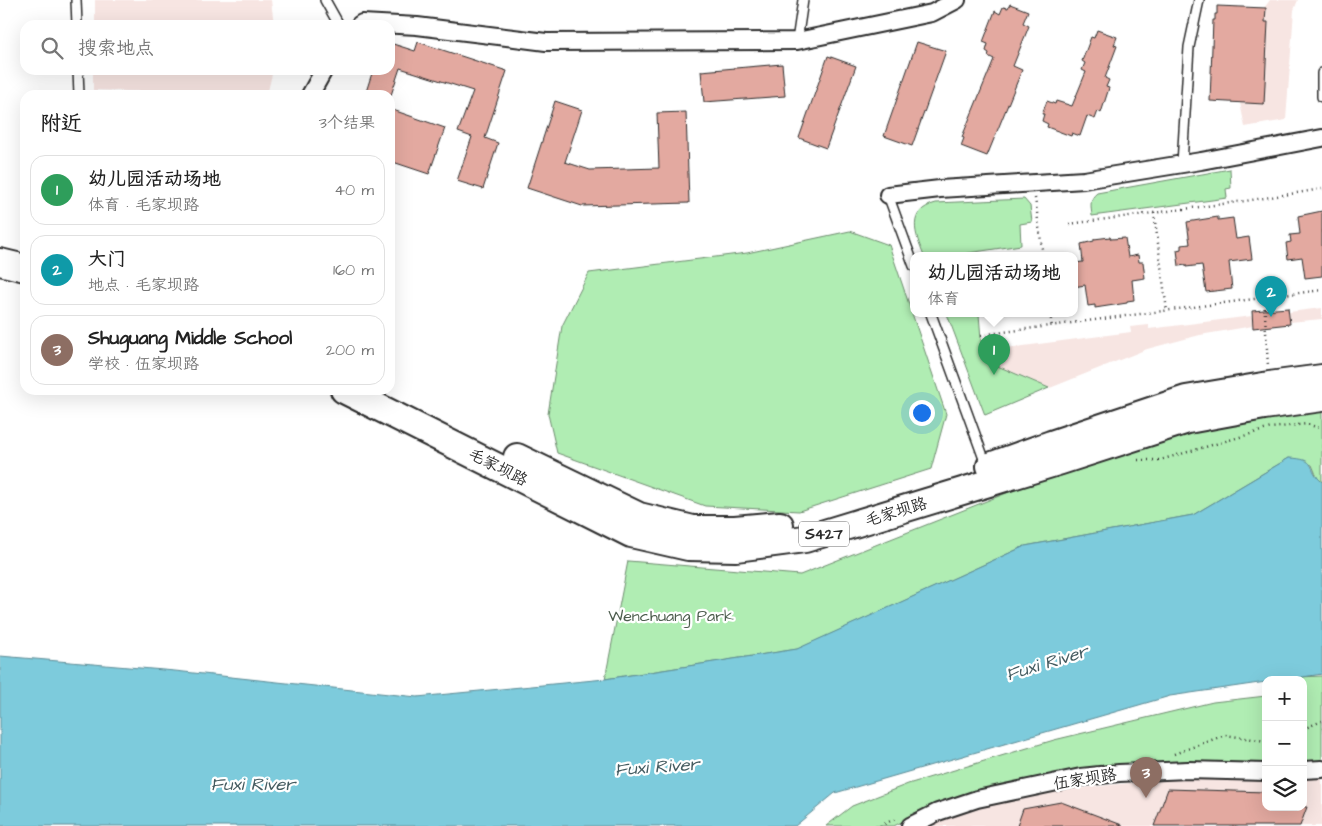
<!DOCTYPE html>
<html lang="zh">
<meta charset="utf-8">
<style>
:root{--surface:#fff;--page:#f2f2f2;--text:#222;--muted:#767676;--line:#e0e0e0;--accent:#d93025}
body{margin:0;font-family:"Architects Daughter","LXGW WenKai TC",sans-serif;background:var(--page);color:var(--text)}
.controls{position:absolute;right:15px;bottom:15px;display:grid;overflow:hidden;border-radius:10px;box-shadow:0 5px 20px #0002}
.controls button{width:45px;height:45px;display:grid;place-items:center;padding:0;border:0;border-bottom:1px solid var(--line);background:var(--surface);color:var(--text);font:25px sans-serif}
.you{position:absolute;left:921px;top:412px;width:18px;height:18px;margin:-12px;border:4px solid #fff;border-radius:50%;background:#1a73e8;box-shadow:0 0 0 8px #1a73e833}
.badge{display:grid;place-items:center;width:32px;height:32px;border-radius:50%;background:var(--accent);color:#fff;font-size:16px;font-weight:700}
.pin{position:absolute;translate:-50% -41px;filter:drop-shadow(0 1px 2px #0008)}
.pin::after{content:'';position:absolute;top:26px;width:18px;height:15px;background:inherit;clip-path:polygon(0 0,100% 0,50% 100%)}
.popup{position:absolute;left:910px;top:252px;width:168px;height:65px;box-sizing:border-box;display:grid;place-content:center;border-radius:10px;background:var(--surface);filter:drop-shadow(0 1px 4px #0005);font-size:16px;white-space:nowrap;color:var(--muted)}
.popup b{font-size:19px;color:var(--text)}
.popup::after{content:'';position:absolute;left:50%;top:100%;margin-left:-10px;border:10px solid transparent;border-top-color:var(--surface)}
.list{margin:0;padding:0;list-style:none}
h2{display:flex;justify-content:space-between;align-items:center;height:65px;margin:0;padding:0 20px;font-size:21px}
h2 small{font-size:16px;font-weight:400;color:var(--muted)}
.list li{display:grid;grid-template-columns:32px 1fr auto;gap:15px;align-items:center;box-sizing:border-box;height:70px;margin:0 10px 10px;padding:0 10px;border:1px solid var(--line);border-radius:15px}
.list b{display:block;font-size:19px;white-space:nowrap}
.list p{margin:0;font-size:16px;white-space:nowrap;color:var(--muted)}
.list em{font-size:16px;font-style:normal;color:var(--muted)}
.icon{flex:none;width:28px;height:28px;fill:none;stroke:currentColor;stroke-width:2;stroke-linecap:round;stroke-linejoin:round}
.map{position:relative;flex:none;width:1322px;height:826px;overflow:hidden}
.search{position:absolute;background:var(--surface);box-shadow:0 5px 20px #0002;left:20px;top:20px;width:375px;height:55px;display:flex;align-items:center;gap:12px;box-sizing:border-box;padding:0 18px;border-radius:15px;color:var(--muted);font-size:19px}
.panel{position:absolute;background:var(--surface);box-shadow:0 5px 20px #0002;left:20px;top:90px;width:375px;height:305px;border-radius:15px}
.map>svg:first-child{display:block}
.built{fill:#f7e5e2}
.green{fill:#b0edb3;stroke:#6e8c6f}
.water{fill:#7dcbdc;stroke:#5c8b95}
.building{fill:#e3a9a0;stroke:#2b2b2b}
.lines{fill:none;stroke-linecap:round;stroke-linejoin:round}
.service-casing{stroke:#2b2b2b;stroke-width:12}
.minor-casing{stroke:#2b2b2b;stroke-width:20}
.primary-casing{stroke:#2b2b2b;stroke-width:30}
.path{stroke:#2b2b2b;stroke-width:2.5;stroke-dasharray:1 4;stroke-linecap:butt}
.service{stroke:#fff;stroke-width:9}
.minor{stroke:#fff;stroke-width:16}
.primary{stroke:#fff;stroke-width:26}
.labels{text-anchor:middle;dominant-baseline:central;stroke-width:4.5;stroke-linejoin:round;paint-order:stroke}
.shield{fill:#fff;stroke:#6b6b6b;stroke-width:1}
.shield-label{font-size:15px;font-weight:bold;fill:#2b2b2b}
.street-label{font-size:16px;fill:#2b2b2b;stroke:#fff}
.park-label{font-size:16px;fill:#4c5c4d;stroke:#fff}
.water-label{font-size:18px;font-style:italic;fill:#445b60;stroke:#fff}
</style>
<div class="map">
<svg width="1322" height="826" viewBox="0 0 1322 826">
<rect width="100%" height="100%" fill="#fff"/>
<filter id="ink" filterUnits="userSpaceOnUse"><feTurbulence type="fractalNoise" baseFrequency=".02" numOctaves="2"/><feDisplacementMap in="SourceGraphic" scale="10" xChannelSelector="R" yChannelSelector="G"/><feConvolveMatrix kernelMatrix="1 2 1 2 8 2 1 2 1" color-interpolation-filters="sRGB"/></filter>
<g filter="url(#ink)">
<!-- built -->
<g class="built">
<polygon points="95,0 271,0 274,25 95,25"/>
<polygon points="1270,0 1298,0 1294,10 1286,120 1245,127 1240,103 1264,104 1264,8"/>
<polygon points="93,70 273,70 267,95 93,90"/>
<polygon points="1322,308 1322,319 1290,322 1289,312"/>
<polygon points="1252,316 1253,326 1200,335 1147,349 1050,388 988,362 984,351 1131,332 1130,327 1149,325 1149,329"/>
<polygon points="1266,777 1266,807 1303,807 1303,777 1322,777 1322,826 928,826 952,813 1072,789 1179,778"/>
</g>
<!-- green -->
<g class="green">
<path d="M1230,169l1,19 -5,1 1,9 -135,18c-1,-10 -3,-17 5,-23z"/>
<path d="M1024,199l6,7 2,16 -12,2 1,21 -59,9 -1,2h-37c-9,-22 -18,-45 12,-53z"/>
<polygon points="850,231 889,245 946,414 931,469 799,511 705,506 557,453 548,414 562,326 589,273 747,253"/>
<polygon points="947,314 979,314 982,351 984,351 988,362 1049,388 985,415"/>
<polygon points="1322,411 1322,482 1317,477 1312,465 1289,458 1193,515 1025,546 798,649 605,679 628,561 800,575 1062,471 1192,430 1268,415"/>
<polygon points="1322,676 1322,760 1303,762 1303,680 1292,680 1296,677"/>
<polygon points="1266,696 1266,763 1229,764 989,789 940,802 894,826 826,826 852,806 908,784 1054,740 1213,702"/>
</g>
<!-- water -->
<path class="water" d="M1289,458c30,1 17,10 33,24v192l-38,6h-18v2l-96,14 -335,97 -40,33h-795v-170l175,15 242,26 188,-18 192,-30 228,-103 168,-31z"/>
<!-- building -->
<g class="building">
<polygon points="1010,4 1028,11 1023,23 1029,26 1013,66 1022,70 987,156 961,146 964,138 962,137 994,59 988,56 989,53 986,51 988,44 983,42 995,11 1000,14 1003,7 1008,8"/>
<polygon points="1217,6 1266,8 1265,22 1268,22 1264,104 1210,101 1213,20 1215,20 1215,14 1217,14"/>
<polygon points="1097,30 1117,37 1114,45 1117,46 1105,78 1109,80 1106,87 1109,88 1101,113 1098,111 1095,119 1087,116 1080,136 1072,133 1071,136 1047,127 1048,124 1042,121 1044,114 1042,114 1047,101 1055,104 1056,101 1072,106 1086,72 1082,70 1085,63 1082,61 1091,37 1094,38"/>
<polygon points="418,42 507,71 485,138 498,143 483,189 457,181 472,137 458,132 473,91 400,68 391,95 365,95 373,70 390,70 390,43 415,51"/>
<polygon points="917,42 946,51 912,146 884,136"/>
<polygon points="828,56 856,66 826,148 799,138"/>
<polygon points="782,64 785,96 704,102 701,71"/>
<polygon points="555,101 582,110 565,162 590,170 659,168 657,113 686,112 689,203 582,206 527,188"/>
<polygon points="390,109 445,128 429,174 390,161"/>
<polygon points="1322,211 1322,276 1305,278 1302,257 1288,259 1286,243 1291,242 1290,235 1300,234 1298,216"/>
<polygon points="1218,217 1218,220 1233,218 1236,239 1249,237 1252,259 1229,262 1232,289 1206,292 1202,265 1186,267 1186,265 1179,266 1177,250 1181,249 1181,245 1190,244 1187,222"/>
<polygon points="1110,237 1111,239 1125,238 1128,257 1138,255 1139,262 1143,262 1145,278 1132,280 1134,300 1127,301 1127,303 1095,308 1095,305 1088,306 1085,285 1074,287 1074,263 1083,262 1081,244 1094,241 1094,239"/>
<polygon points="1288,308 1290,324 1253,328 1252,311"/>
<polygon points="1168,789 1266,792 1266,807 1307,807 1300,826 1154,826"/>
<polygon points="1061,802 1122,825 1122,826 1017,826 1023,809"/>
</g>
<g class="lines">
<!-- service casing -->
<g class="service-casing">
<g id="service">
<polyline points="76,0 77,25"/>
<polyline points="325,0 339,25"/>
<polyline points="797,41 803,0"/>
<polyline points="78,70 79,95"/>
<polyline points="1322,73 1322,97"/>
<polyline points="1182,164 1189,47 1199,0"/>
<polyline points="888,195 914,266"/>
<polyline points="931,314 987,467"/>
</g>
</g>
<!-- minor casing -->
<g class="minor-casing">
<g id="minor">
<polyline points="359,25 362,23 417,26 546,42 797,41 932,13 957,0"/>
<polyline points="310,95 324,70"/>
<polyline points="888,195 940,189 1084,180 1201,161 1322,138"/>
<polyline points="1303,770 1322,769"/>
<polyline points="910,826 938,812 977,799 1081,777 1119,773 1188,770 1266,772"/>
</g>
</g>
<!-- primary casing -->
<g class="primary-casing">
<g id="primary">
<polyline points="0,262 25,268"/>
<polyline points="344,390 631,534 688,547 736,548 805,539 1061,461 1188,420 1264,406 1322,398"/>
<polyline points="517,457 639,516 693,529 735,529 780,525"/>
<polyline points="990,466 1051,444 1186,399 1269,385 1322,378"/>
</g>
</g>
<!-- path -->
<g class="path">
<polyline points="1035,198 1043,256"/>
<polyline points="1154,213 1167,311"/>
<polyline points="1069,224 1245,201 1322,189"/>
<polyline points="1264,298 1268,366"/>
<polyline points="1050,314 1052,326"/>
<polyline points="981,335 1322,290"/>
<polyline points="1133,460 1160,460 1271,428 1307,424 1322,429"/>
<polyline points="1303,729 1322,721"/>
<polyline points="1174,754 1225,735 1266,741"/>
<polyline points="880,826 897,818"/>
</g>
<!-- service -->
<use href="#service" class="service"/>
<!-- minor -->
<use href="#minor" class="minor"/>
<!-- primary -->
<use href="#primary" class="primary"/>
</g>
</g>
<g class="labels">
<!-- shield labels -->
<rect class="shield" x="799" y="521.5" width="50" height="25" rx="4"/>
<g class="shield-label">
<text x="824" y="534">S427</text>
</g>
<!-- street labels -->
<g class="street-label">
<text transform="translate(498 467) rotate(27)">毛家坝路</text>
<text transform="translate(896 512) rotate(-17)">毛家坝路</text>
<text transform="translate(1085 779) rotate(-9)">伍家坝路</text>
</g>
<!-- park labels -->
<g class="park-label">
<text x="671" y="616">Wenchuang Park</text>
</g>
<!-- water labels -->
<g class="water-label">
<text transform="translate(1047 663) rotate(-17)">Fuxi River</text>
<text transform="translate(657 767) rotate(-4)">Fuxi River</text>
<text x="253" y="784">Fuxi River</text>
</g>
</g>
</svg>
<div class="controls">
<button>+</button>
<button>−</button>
<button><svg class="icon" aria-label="layers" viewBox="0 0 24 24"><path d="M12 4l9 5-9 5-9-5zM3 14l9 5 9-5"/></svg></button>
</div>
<div class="you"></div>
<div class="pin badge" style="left:994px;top:375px;background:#2e9e5b">1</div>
<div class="popup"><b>幼儿园活动场地</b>体育</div>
<div class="pin badge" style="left:1271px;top:317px;background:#0f9aa8">2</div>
<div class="pin badge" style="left:1146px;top:798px;background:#8d6e63">3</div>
<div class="search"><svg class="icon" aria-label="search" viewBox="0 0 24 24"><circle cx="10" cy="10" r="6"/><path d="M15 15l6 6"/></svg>搜索地点</div>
<section class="panel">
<h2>附近<small>3个结果</small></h2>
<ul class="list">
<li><span class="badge" style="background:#2e9e5b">1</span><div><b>幼儿园活动场地</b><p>体育 · 毛家坝路</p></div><em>40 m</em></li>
<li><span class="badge" style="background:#0f9aa8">2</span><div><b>大门</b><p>地点 · 毛家坝路</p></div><em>160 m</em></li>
<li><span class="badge" style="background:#8d6e63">3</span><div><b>Shuguang Middle School</b><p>学校 · 伍家坝路</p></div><em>200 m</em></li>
</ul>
</section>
</div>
